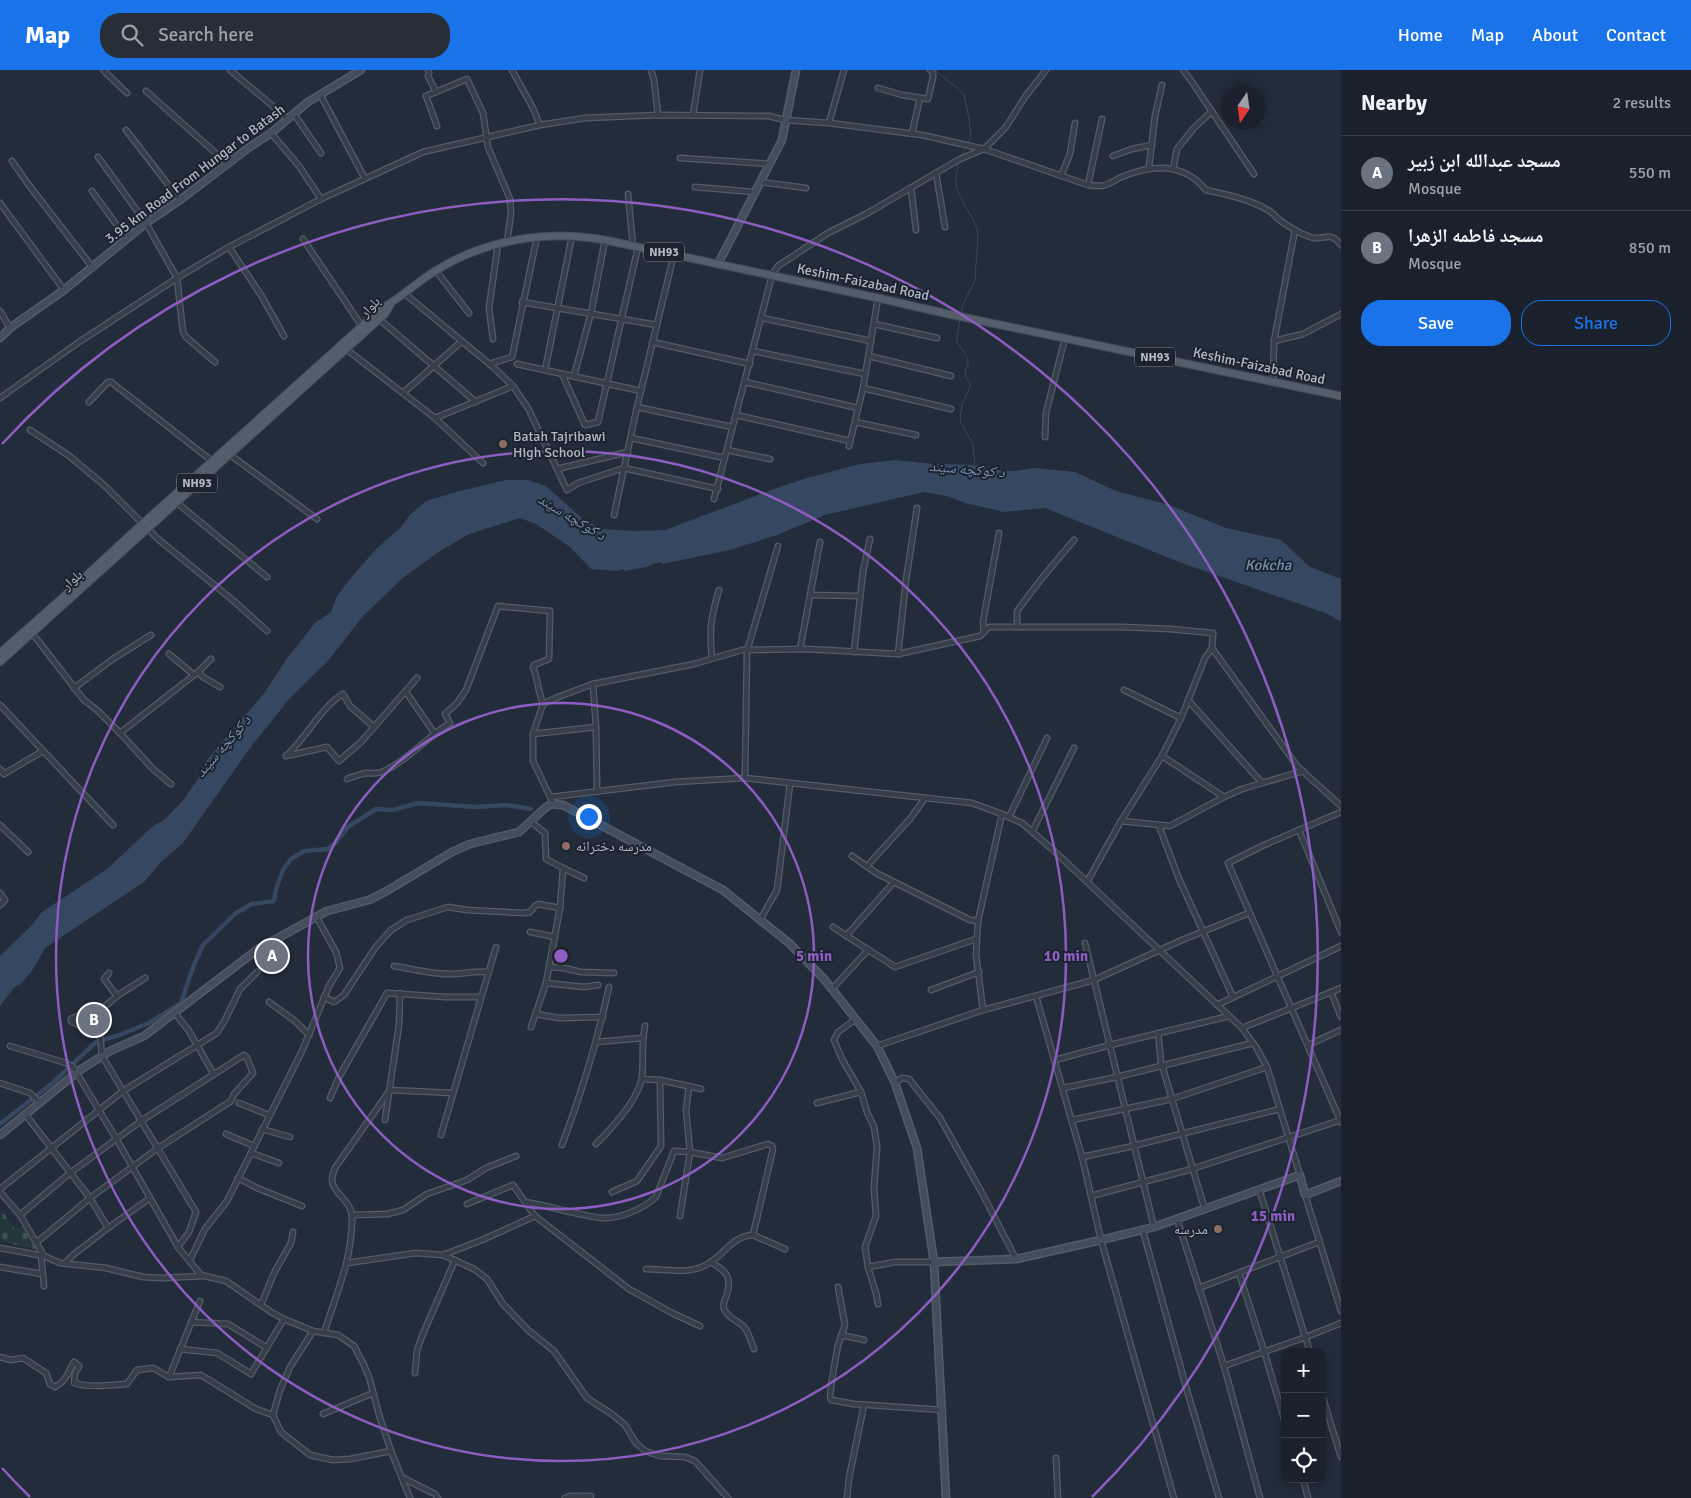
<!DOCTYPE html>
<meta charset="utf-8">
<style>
:root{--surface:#1a212c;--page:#272e38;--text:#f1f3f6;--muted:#9fa3a9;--line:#383e48;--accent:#1a73e8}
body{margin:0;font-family:Signika,"Noto Naskh Arabic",sans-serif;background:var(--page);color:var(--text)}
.controls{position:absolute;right:15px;bottom:15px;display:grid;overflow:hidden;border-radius:10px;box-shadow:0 2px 12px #0003}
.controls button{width:45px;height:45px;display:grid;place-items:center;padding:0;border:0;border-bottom:1px solid var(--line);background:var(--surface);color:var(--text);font:25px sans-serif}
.compass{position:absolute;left:1221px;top:15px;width:45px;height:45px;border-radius:50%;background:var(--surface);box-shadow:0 2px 12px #0003;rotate:193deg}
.you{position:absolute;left:588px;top:746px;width:18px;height:18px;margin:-12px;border:4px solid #fff;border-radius:50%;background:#1a73e8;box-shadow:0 0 0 8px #1a73e833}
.badge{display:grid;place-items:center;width:32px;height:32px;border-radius:50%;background:var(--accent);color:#fff;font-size:16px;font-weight:700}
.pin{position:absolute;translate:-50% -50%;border:2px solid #fff;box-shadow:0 1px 5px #0006}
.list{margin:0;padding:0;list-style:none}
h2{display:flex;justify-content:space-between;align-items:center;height:65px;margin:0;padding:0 20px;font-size:21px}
h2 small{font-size:16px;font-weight:400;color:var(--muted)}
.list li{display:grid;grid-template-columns:32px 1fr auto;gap:15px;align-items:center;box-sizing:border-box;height:75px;padding:0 20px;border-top:1px solid var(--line)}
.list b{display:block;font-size:19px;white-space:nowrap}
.list p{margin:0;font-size:16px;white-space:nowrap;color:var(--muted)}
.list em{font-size:16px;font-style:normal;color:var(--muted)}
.actions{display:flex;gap:10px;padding:15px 20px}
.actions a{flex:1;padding:11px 0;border:1px solid var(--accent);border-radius:20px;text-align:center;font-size:18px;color:var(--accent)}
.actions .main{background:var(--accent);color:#fff}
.icon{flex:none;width:28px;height:28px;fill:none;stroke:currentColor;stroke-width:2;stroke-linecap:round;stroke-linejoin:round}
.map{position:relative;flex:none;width:1341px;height:1428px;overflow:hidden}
header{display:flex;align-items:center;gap:30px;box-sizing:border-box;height:70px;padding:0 25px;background:var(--accent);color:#fff}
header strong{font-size:24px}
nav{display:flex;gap:28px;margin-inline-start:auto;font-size:18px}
.search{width:350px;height:45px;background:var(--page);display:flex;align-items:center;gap:12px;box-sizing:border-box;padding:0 18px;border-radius:20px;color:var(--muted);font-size:19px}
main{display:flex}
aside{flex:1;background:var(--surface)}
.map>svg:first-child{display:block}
.cemetery{fill:url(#cemetery-stones)}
.water{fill:#364761}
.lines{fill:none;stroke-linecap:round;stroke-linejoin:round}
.stream{stroke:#364761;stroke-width:1}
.canal{stroke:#364761;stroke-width:4.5}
.street-casing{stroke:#545c68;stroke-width:7}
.secondary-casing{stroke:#545c68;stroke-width:9}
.primary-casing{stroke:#3f4753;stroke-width:9}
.street{stroke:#363e4a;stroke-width:4.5}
.secondary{stroke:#444d5d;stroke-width:6}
.primary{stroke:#545d6a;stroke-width:7}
.ring{fill:none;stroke:#8e5dc1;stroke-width:2.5}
.education-dot{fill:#8d6e63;stroke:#1b232f;stroke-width:2}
.labels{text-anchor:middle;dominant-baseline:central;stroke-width:4;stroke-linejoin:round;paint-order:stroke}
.shield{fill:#1b232f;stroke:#848c99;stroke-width:1}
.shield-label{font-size:12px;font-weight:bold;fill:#b1b9c6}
.street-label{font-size:14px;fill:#b1b9c6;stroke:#1b232f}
.poi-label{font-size:14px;fill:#b1b9c6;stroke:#1b232f;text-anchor:start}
.water-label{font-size:15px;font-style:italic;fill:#798eae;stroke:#1b232f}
.centre{fill:#8e5dc1;stroke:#1b232f;stroke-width:2.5}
.ring-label{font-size:15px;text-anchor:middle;font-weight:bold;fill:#8e5dc1;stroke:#1b232f;stroke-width:4;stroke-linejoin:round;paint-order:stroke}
</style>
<header>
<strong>Map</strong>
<div class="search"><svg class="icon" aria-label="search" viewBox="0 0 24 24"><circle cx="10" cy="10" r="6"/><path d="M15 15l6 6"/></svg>Search here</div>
<nav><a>Home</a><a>Map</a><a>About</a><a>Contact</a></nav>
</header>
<main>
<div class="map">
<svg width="1341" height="1428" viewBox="0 0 1341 1428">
<defs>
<pattern id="cemetery-stones" width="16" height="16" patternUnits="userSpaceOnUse" patternTransform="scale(1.25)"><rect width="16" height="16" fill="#24383b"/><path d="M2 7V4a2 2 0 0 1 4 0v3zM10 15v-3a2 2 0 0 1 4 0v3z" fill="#415356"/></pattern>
</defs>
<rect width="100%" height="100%" fill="#222c3a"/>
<!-- cemetery -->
<polygon class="cemetery" points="0,1141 5,1145 15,1159 24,1156 38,1180 0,1171"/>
<!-- water -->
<polygon class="water" points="895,390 934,394 983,395 988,399 1014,401 1035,398 1075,402 1116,421 1169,435 1226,458 1281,470 1310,497 1341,509 1341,552 1328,544 1179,492 1045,438 1004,442 965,433 947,426 924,422 825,445 777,465 730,480 662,494 660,492 646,497 625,501 623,499 619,501 591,499 570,477 536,454 520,448 469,464 437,483 404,507 364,545 327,592 290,628 250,678 183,773 161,792 144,812 45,878 32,901 19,916 17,915 13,919 0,936 0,886 32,855 42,842 107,799 152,757 165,749 184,729 201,704 206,691 265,622 285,591 315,553 331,542 337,526 350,509 376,479 400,458 410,445 426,431 456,422 506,410 528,410 546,416 584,450 603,459 633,461 665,460 771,420 807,408 860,394"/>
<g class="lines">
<!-- stream -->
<g class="stream">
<polyline points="936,0 942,6 956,17 964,24 969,49 971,67 961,86"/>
<path d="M959,92c-8,27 1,33 13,56 3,6 5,10 6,16l-3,46 -11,22 -3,11"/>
<polyline points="960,249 957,266 957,272 968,289 968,296 965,301 966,308 970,313 970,317 962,334 960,351 973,374 975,394"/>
</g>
<!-- canal -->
<polyline class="canal" points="0,1054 55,1011 97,971 117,966 149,953 181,933 193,897 203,875 236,843 252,834 274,831 276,819 283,800 291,789 304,781 328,779 335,773 348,757 376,739 393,740 418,733 476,737 506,735 531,739"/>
<!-- street casing -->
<g class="street-casing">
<g id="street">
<polyline points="103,0 127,23"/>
<polyline points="230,0 288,49"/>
<polyline points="428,0 429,3 428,6 436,22"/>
<polyline points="512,0 533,38 540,55"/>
<polyline points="651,0 654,10 658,45"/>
<polyline points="1183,0 1192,12 1254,104"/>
<polyline points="878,18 902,25 928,29 933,7 933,2 930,0"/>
<polyline points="146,21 228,94"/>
<polyline points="320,24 365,109"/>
<polyline points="294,44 321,83"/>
<polyline points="693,45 700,0"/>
<polyline points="829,53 844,0"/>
<polyline points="437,56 426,26 467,9 483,43 488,77 510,129 511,143 507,172"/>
<polyline points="126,60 180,130"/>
<polyline points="271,63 299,96 321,129"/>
<polyline points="912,63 920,28"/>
<polyline points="1113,86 1132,79 1152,75"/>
<polyline points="98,87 146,153 177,208 183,262 186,267 215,292"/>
<polyline points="680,88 770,94"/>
<polyline points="12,91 28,114 93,198"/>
<polyline points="1149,97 1155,46 1162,15"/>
<polyline points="1173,99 1177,79 1193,59 1212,41"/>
<polyline points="936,103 945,157"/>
<polyline points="1061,106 1070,84 1075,53"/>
<polyline points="760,112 806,118"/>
<polyline points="1088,115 1102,49"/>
<polyline points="695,117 754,122"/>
<polyline points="911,118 916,160"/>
<polyline points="92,121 127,169"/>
<polyline points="628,124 633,176"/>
<polyline points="0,133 64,220"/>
<polyline points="303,169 361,255"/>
<polyline points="229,177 261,225 284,266"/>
<polyline points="436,201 469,243"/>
<polyline points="404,223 493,297 513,316 528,338 567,420 578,413 624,398 718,419"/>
<polyline points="522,232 657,255"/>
<polyline points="0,241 10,258"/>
<polyline points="762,248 871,271"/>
<polyline points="379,249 476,332"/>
<polyline points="874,254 937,268"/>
<polyline points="493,269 489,238 498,174"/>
<polyline points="1274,271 1303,264 1341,244"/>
<polyline points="652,272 750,294"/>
<polyline points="346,279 435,348 483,393"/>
<polyline points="753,281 865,304"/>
<polyline points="869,286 951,306"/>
<polyline points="489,294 512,287 537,167"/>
<polyline points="517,294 641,321"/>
<polyline points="545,300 572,166"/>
<polyline points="562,304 585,355 598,352 638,177"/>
<polyline points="574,306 591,243 605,170"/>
<polyline points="745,312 858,338"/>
<polyline points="1273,312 1274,271 1295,160"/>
<polyline points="863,318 951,339"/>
<polyline points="403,323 461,272"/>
<path d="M0,328l79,-56 98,-64 52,-31 92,-48 102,-47 117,-27 45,-7 73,-3 111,1 16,4 44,3 93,12 62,14 104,36c21,3 19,-2 36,-9 30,-12 60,-13 82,14 22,5 43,9 62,20 4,2 6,5 9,8 10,8 22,15 33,19 14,5 19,-8 31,8"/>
<polyline points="89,332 108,312 111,312 212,391"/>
<polyline points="637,337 732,357"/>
<polyline points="736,345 850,371"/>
<polyline points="435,348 513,316"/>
<polyline points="855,352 916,365"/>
<polyline points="30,360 68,385 104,415 158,469 235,532 267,561"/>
<polyline points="1045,367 1046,343 1065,268"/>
<polyline points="631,368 725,388"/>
<polyline points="849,376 863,318 878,228"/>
<polyline points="727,380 770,389"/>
<polyline points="229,384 317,449"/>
<polyline points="557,399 628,382"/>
<polyline points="714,429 772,205 778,196 828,163 866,144 960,89 984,79 1006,57 1025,27 1046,0"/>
<polyline points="176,432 267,507"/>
<polyline points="614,445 637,337 674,184"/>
<polyline points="810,525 860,526"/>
<polyline points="1017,556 1017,541 1042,508 1074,470"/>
<polyline points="984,562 983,552 999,463"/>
<polyline points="32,563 84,630 97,640 120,663 153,699 171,714"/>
<polyline points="1212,578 1298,697 1341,736"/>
<polyline points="800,579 820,472"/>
<polyline points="854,582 863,502 870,469"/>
<polyline points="169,584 194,605"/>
<polyline points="898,584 906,510 917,438"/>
<path d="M712,588c-3,-29 -1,-41 7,-68"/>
<polyline points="198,602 203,607 220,617"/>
<polyline points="593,614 596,657 597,722"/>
<polyline points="74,618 113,589 151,565"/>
<polyline points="1124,620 1181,648"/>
<polyline points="406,622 435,664"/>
<polyline points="1188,630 1262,713"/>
<polyline points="0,635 113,755"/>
<polyline points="120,663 198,602 211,589"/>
<polyline points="533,664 596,657"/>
<path d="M287,685c19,-17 35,-49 56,-61l7,12 24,21"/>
<polyline points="286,686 327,677 339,691 361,672 417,608"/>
<polyline points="1162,686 1224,727"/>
<polyline points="0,699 4,704 43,681"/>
<polyline points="745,708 747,581 778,476"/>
<path d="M347,709c6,-2 13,-5 19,-6 6,0 11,1 16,-1 25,-11 44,-34 68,-49l-5,-9 12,-11 9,-13 32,-84 52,5 -1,48 -15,6 -1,2c5,13 5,24 10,37"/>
<polyline points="551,727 675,712 745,708 972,733 1002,744 1022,753 1051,778 1242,958 1256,977 1267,997 1300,1105"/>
<polyline points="554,735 533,691 533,664 543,634 558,627 593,614 694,594 742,580 807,579 898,584 980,566 989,557 1122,557 1170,559 1213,563 1212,578 1205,588 1181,648 1162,686 1121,751 1087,812"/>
<polyline points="1341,742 1262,776 1228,793 1341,1052"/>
<polyline points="1009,747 1047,668"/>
<polyline points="1121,751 1170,756 1224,727 1242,719 1303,701"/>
<polyline points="0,755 28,782"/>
<polyline points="1159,756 1179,809 1233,927"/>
<polyline points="1299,760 1341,862"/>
<polyline points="1032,762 1074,678"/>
<polyline points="852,786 878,804 970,850 978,851"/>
<polyline points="867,796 910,749 925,728"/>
<polyline points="563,798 584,808"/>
<polyline points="0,823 5,830 0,835"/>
<polyline points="760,850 777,820 790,714"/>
<polyline points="833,857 895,897 976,869"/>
<polyline points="530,862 555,867"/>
<polyline points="846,866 894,812"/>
<polyline points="1085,873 1154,1157"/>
<path d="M394,896c18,3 37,8 55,8 13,0 26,-3 39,-2"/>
<polyline points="549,897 564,898 581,902 614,903"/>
<polyline points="109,903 104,909 117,926"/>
<polyline points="145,908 117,926 102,939 100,962 102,986 196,1142 189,1162 178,1177"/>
<polyline points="546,913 584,917 598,915"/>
<polyline points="832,919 868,880"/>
<polyline points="931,920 979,902"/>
<polyline points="1331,922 1341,947"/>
<polyline points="1036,926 1082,1087 1101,1170 1174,1428"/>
<polyline points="324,927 334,932 344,925 375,878 391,860 407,850 448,837 467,840 524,843 530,842 535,836 538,834 560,838 563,798 546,789 545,763 531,752"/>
<polyline points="269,932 295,951 309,965"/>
<polyline points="1217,935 1341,876"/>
<polyline points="983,940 976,885 978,851 1002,744"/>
<polyline points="175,943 189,961 213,1003"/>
<polyline points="536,944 559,948 603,947"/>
<polyline points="856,949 838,962 834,970 842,989 861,1022 867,1042 874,1057 877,1077 874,1118 876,1146 865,1177 868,1197 876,1223 878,1234"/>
<polyline points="531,957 546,913 560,838"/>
<polyline points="1242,958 1341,918"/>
<polyline points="100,962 78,955 71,951 71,949 97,937 102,939"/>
<polyline points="1158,963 1161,992 1205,1140"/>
<polyline points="597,972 642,968"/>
<polyline points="1308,975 1341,960"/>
<polyline points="877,976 983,940 1094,910 1182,870 1249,843"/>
<polyline points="1055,990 1110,975 1229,946"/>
<polyline points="642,1009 660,1010 701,1019"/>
<polyline points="0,1013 30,1023 39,1032"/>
<polyline points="895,1013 902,1008 909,1009 940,1048 982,1123 1016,1189"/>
<polyline points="1063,1018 1117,1007 1253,973"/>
<polyline points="330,1028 339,1007 387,923 445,927 481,927"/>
<polyline points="239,1033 269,1045"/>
<polyline points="817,1033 861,1022"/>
<polyline points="25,1044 90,1128 108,1158 150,1128"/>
<polyline points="385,1050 399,955 400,923"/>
<polyline points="1072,1050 1172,1029 1267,997"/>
<polyline points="262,1059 290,1067"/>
<polyline points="226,1064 254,1076"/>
<polyline points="441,1065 496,877"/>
<path d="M596,1074c15,-15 44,-46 46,-68 2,-17 -1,-33 3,-50"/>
<path d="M562,1075c20,-53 35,-102 47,-158"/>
<polyline points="251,1083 279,1093"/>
<polyline points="1082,1087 1133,1076 1280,1039"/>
<polyline points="238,1108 257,1118 302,1136"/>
<polyline points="0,1119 123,1021 217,963 225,950 240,919 257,902"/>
<polyline points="1259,1119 1310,1282"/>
<polyline points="0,1122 20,1145 44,1186 60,1193 106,1198 143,1207 161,1208 204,1206"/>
<polyline points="612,1122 637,1111 661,1076 660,1010"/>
<polyline points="1305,1125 1341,1241"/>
<polyline points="1091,1126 1192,1099 1341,1050"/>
<path d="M525,1132c26,4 51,13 77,16 18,1 41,-9 54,-21l18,-46 16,1 32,6 46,-14 4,2 1,3 -20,86"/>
<polyline points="467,1134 513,1115 535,1146 629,1219 672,1243 700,1256"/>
<polyline points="20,1145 70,1103 141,1051 244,985 247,988 253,1003 234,1024 231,1031 158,1078 90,1128 36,1173"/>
<polyline points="352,1145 387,1144 403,1140 427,1124 467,1110 486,1098 516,1086"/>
<polyline points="680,1146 690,1082 686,1040 689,1016"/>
<polyline points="1177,1149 1224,1296 1260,1428"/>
<polyline points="1143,1161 1188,1324 1219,1428"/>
<polyline points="0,1178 44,1186"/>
<polyline points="41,1185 44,1216"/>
<polyline points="443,1185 482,1170 535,1146"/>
<polyline points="190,1190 205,1159 227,1131 302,981 329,916 340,898 336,882 316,846"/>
<path d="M711,1192c16,10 22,15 15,35 -2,4 -3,8 -2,12 4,10 14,11 20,18 5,6 7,15 10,22"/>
<polyline points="65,1193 73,1185 108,1158"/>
<polyline points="347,1193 416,1183 443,1185 474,1199 487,1209 503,1234 528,1260 554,1281 587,1328 613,1345 625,1355 636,1373 645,1381 660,1386 685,1387 695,1391 728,1428"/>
<polyline points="0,1197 42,1204"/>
<polyline points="868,1197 895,1192 934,1192"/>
<path d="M646,1199c22,0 45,7 65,-7 15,-10 22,-26 42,-27l32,14"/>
<polyline points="1239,1203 1264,1281 1285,1352"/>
<polyline points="838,1217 845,1255 838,1275 832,1309 830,1327 831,1330 854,1334 943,1340"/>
<polyline points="1199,1218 1319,1172"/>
<polyline points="261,1235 274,1203 291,1173 293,1162"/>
<polyline points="191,1252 228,1254 267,1278"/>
<path d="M324,1263c12,-38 29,-76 28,-117 -1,-16 -20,-23 -20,-37 0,-3 2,-8 3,-11l55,-78 63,3"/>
<polyline points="841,1265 864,1270"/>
<polyline points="180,1279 217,1283 251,1304 284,1249"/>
<path d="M0,1287l11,3 12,-2 23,15 4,11 5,3c11,-5 13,-15 19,-25l5,4 -4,7 -1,10c17,5 35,2 53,1l10,-14 16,-2 16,9 32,-2 55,34 17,6 8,17 29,23 23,5 17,-1 41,-8 -11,-33 -11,-41 -6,-14 -9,-17 -16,-11 -25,-4 -29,-12 -13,-7 -45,-31 -21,-5 -5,-2 -22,-27 -61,-107 -44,-73 -7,-4 -56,-17"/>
<polyline points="1224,1296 1306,1267 1341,1253"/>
<polyline points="415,1303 417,1281 422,1266 455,1190"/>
<polyline points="169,1307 200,1231"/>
<polyline points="1322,1325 1341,1387"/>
<polyline points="323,1344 373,1323"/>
<polyline points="273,1345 280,1320 290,1297 313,1261"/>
<polyline points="391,1381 410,1428"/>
<polyline points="1056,1388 1058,1428"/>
<polyline points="403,1408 435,1424 438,1428"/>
<polyline points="1303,1409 1308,1428"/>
<polyline points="565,1428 570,1426 591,1426"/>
<polyline points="847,1428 849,1408 864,1335"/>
</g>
</g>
<!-- secondary casing -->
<g class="secondary-casing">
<g id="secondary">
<polyline points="718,194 782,70 796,0"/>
<polyline points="0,268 10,258 64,220 146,153 180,130 251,76 271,63 308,32 361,0"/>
<polyline points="0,1065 80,1000 110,981 144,966 258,879 327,841 369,830 385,822 452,782 470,774 519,762 545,738 551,734 563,735 723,820 789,873 824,909 877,976 895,1013 917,1078 934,1192 946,1428"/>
<polyline points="934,1192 1016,1189 1101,1170 1154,1157 1300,1105 1305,1125 1341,1111"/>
</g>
</g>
<!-- primary casing -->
<g class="primary-casing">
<g id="primary">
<path d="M0,583l62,-55 68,-63 252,-227c19,-10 35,-26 53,-37 51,-32 112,-41 170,-31l273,58 70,16 393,82"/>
<polyline points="0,592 385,244 390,235"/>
</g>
</g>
<!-- street -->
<use href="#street" class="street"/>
<!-- secondary -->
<use href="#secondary" class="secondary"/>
<!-- primary -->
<use href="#primary" class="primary"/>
</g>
<!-- distance rings -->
<g class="ring">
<circle cx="561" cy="886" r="253"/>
<circle cx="561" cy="886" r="505"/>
<path d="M30 1427A758 758 0 0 1 2 1398M2 374A758 758 0 1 1 1092 1427"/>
</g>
<!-- markers -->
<g class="education-dot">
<circle cx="503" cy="374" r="5"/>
<circle cx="566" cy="776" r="5"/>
<circle cx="1218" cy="1159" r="5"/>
</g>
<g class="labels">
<!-- shield labels -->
<g class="shield">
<rect x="644" y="172.5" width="40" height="19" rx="4"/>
<rect x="1135" y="277.5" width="40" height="19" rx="4"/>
<rect x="177" y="403.5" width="40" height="19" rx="4"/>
</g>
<g class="shield-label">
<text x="664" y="182">NH93</text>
<text x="1155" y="287">NH93</text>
<text x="197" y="413">NH93</text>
</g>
<!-- street labels -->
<g class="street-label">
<text transform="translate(195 104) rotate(-37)">3.95 km Road From Hungar to Batash</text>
<text transform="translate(863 212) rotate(12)">Keshim-Faizabad Road</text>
<text transform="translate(370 237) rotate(-47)">بلوار</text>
<text transform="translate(1259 296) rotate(12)">Keshim-Faizabad Road</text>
<text transform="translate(72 510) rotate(-42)">بلوار</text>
</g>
<!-- poi labels -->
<g class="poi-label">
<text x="513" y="366">Batah Tajribawi<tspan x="513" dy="16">High School</tspan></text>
<text x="576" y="776">مدرسه دخترانه</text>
<text x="1208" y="1159" text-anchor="end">مدرسه</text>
</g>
<!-- water labels -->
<g class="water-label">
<text transform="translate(967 399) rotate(5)">د کوکچه سیند</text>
<text transform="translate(572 447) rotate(31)">د کوکچه سیند</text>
<text x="1268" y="495">Kokcha</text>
<text transform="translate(223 676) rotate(-49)">د کوکچه سیند</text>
</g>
</g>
<circle cx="561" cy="886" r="8" class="centre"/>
<g class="ring-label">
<text x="814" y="891">5 min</text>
<text x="1066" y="891">10 min</text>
<text x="1273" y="1151">15 min</text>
</g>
</svg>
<div class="controls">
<button>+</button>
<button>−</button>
<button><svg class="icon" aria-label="locate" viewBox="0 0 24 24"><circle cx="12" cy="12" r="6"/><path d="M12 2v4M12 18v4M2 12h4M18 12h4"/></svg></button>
</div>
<svg class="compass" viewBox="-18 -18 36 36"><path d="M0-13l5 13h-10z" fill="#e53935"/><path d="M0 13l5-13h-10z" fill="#9fa3a9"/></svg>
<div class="you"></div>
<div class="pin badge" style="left:272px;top:886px;background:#6b7280">A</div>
<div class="pin badge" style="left:94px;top:950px;background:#6b7280">B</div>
</div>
<aside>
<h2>Nearby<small>2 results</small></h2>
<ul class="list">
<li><span class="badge" style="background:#6b7280">A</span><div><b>مسجد عبدالله ابن زبیر</b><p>Mosque</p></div><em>550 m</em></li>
<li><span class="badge" style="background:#6b7280">B</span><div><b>مسجد فاطمه الزهرا</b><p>Mosque</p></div><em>850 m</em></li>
</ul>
<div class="actions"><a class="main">Save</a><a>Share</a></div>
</aside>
</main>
